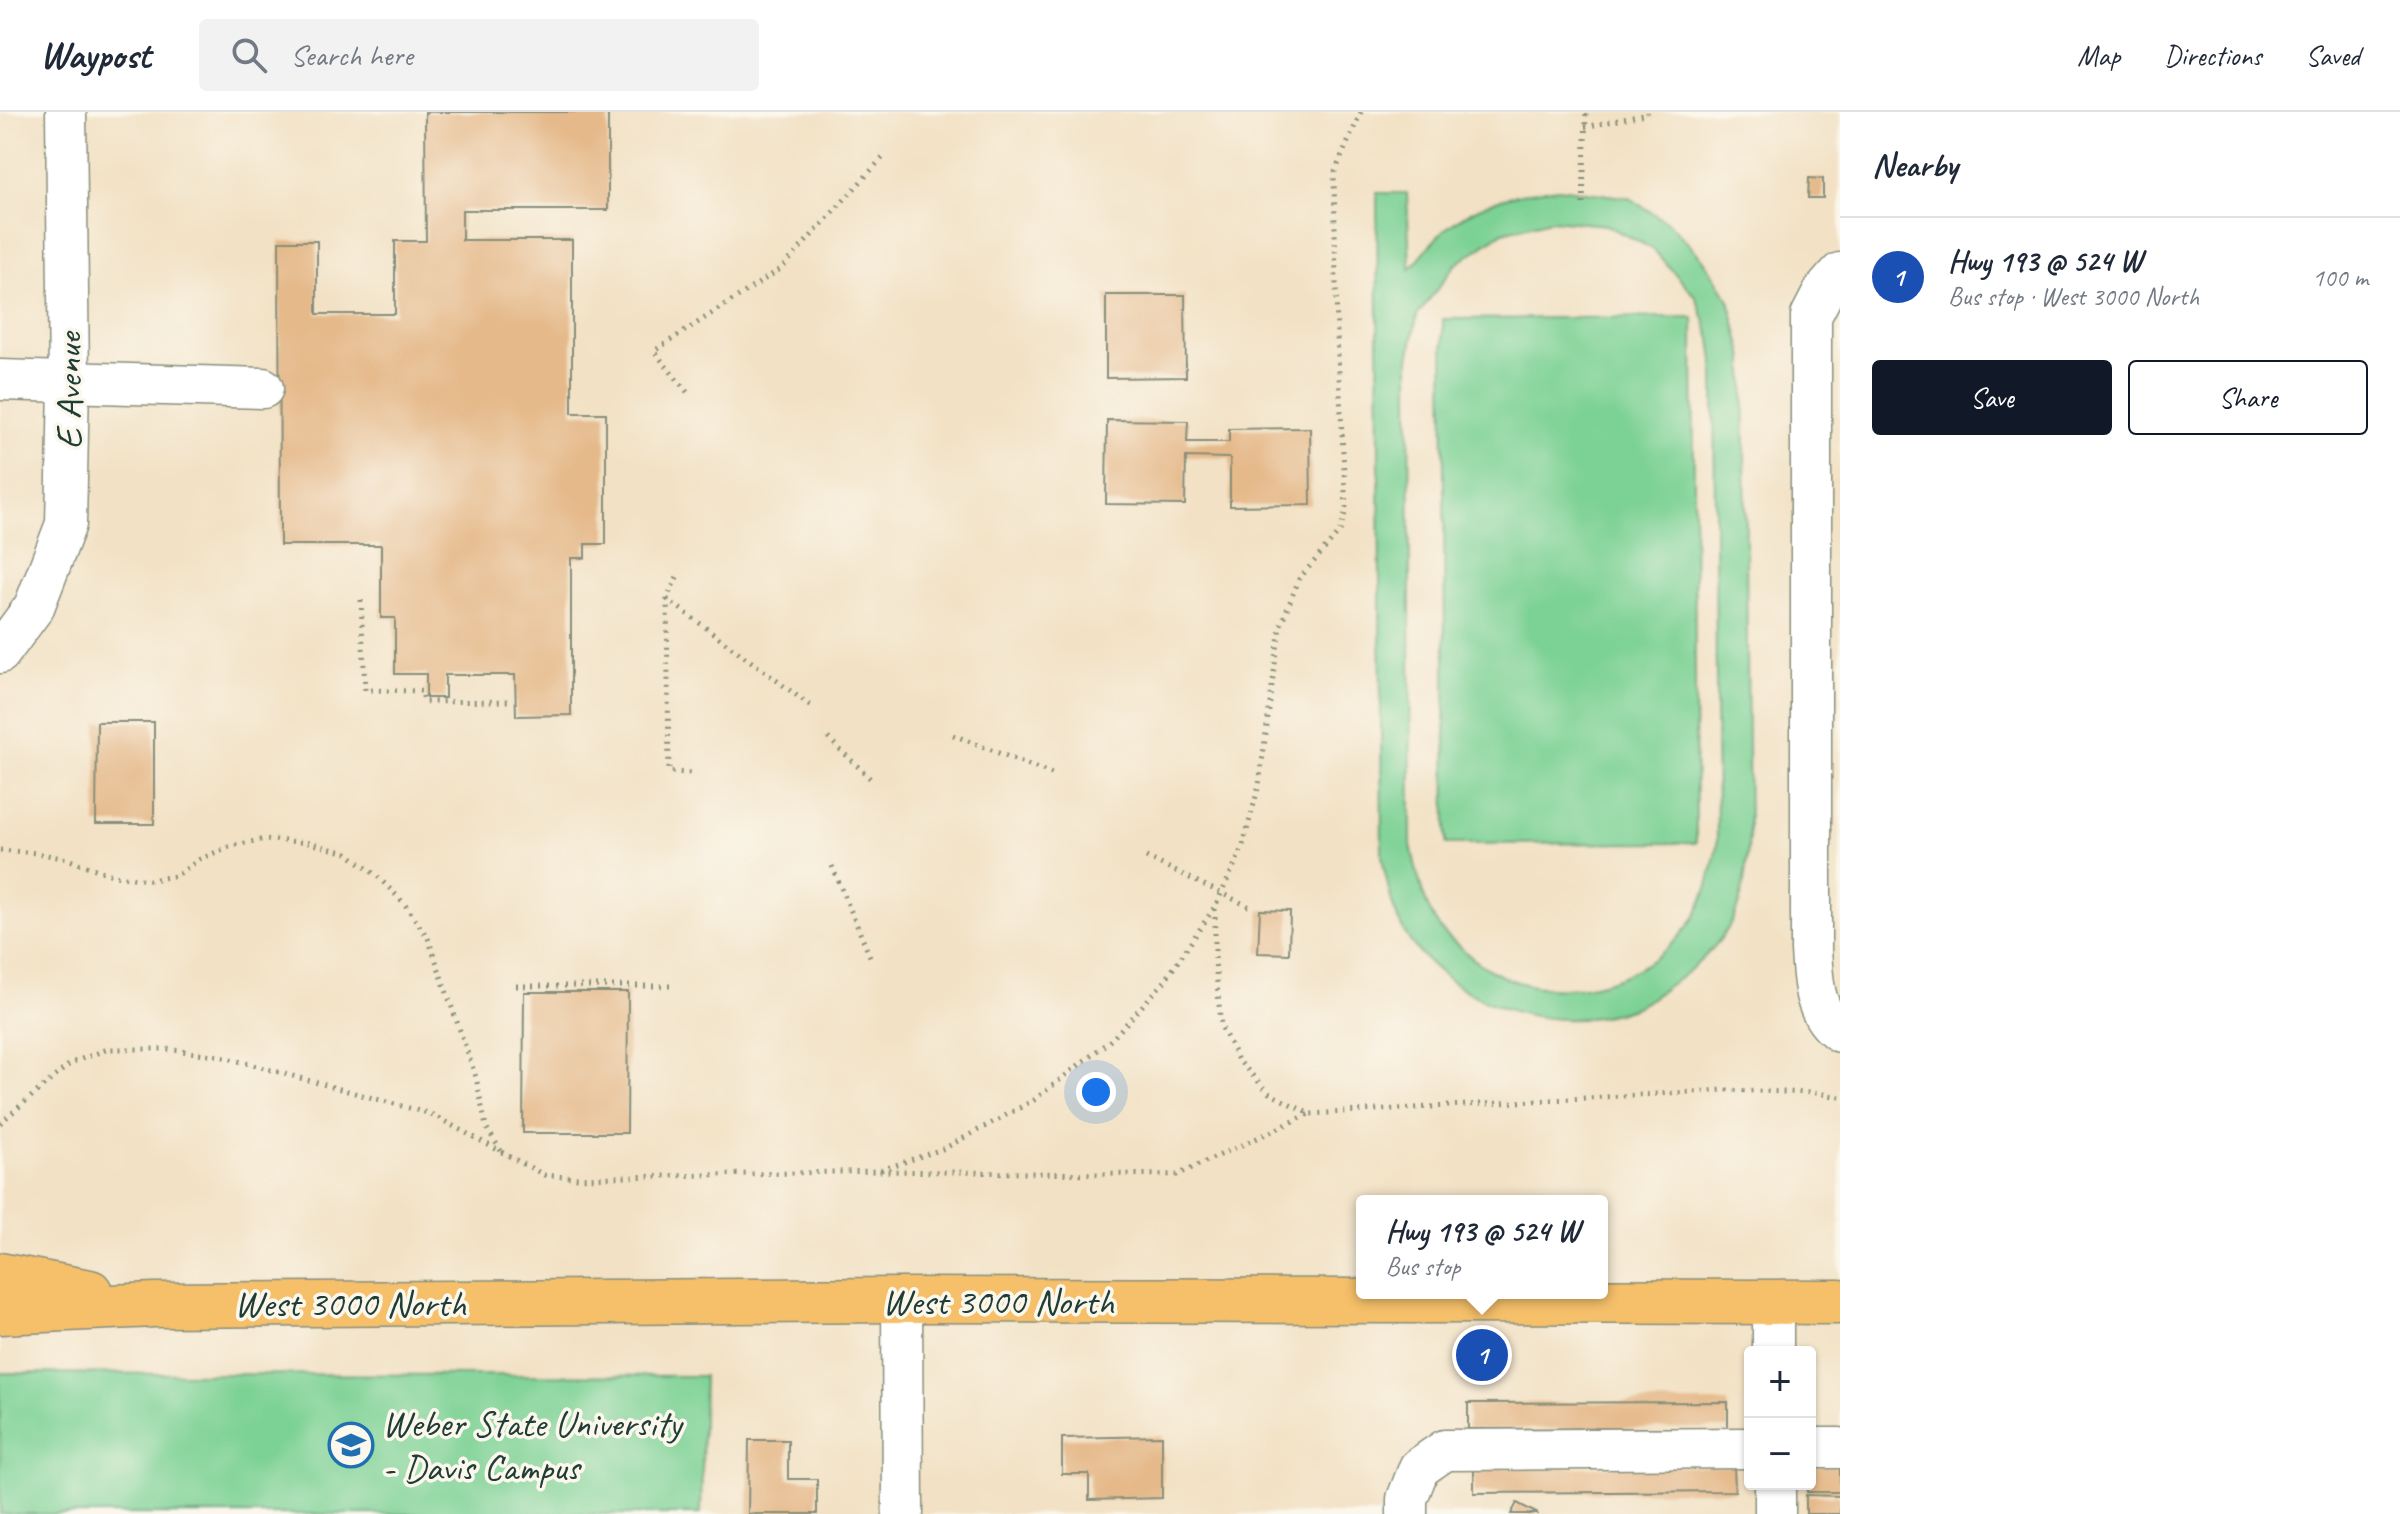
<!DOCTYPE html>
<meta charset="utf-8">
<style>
:root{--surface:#fff;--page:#f2f2f3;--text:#1f2937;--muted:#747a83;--line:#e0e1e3;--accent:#111827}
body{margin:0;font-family:Caveat,sans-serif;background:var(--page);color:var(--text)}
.controls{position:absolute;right:24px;bottom:24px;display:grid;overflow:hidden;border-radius:8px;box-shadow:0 2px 6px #0004}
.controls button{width:72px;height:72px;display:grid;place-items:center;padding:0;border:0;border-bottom:2px solid var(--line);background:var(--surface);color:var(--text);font:40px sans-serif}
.you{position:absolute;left:1096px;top:980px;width:28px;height:28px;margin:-20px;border:6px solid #fff;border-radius:50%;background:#1a73e8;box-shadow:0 0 0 12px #1a73e833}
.badge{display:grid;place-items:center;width:52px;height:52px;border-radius:50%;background:var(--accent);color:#fff;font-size:26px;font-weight:700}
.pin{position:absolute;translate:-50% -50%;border:4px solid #fff;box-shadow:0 2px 8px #0006}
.popup{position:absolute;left:1356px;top:1083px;width:252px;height:104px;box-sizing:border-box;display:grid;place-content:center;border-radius:8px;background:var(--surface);filter:drop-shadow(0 2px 6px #0005);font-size:26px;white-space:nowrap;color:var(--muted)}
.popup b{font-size:30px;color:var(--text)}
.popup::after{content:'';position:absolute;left:50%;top:100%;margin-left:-16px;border:16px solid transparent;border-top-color:var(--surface)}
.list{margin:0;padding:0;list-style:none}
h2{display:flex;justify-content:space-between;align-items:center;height:104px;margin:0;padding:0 32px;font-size:34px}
h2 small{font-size:26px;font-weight:400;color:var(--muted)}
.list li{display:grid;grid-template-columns:52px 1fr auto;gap:24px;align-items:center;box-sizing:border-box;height:120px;padding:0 32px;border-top:2px solid var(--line)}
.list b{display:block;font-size:30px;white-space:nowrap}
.list p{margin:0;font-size:26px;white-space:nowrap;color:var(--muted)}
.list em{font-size:26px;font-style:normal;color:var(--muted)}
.actions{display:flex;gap:16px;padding:24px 32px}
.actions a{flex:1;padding:18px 0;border:2px solid var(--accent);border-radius:8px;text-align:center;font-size:28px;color:var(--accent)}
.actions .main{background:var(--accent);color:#fff}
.icon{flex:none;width:44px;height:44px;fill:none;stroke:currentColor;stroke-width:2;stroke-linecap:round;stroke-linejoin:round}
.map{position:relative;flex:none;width:1840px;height:1402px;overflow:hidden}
header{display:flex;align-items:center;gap:48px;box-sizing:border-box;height:112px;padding:0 40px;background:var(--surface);border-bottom:2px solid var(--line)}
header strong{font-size:38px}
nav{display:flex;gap:44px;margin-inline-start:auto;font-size:28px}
.search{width:560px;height:72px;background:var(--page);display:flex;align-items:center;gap:20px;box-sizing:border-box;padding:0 28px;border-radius:8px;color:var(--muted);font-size:30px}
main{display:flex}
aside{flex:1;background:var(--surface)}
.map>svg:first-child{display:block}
.green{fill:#7cd194;stroke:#4e8764;stroke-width:2;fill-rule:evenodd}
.building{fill:#e5b98a}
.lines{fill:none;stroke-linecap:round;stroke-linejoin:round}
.minor-casing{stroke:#888f7c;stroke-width:43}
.major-casing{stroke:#888f7c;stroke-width:47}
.path{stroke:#888f7c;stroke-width:5;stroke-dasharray:2 6;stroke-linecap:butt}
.minor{stroke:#fff;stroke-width:40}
.major{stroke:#f6c06b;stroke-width:44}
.labels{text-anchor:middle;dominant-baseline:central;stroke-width:7;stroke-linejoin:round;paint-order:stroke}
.street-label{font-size:38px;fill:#1f3d34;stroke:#fbf7ec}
.poi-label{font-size:38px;fill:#1f3d34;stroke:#fbf7ec;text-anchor:start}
</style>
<header>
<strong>Waypost</strong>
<div class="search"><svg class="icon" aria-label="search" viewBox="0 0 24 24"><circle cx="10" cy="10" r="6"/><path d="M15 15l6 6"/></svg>Search here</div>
<nav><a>Map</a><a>Directions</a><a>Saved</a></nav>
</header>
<main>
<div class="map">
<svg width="1840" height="1402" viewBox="0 0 1840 1402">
<rect width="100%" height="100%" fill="#fbf7ec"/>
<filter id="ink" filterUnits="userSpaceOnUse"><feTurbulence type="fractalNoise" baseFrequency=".0125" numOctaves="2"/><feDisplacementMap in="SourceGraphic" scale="16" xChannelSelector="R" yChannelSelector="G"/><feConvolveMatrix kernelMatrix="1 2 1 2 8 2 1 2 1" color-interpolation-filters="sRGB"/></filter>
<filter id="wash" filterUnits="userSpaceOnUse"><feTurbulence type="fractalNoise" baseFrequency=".006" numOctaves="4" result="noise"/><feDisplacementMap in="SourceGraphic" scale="32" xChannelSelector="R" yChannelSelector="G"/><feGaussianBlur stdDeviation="1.8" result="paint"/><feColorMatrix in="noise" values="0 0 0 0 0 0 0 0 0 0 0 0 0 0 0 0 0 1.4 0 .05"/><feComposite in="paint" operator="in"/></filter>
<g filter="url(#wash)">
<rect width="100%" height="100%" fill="#f2e1c4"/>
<!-- green -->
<g class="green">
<path d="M1559,76l70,10 41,26 33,35 26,41 15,58 5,480c-3,28 -4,58 -17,83 -13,25 -40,50 -63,64 -11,8 -23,18 -36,23 -76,27 -161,3 -215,-57 -24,-26 -30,-62 -36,-95l-5,-663h30l3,76c12,-13 24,-31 38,-42 33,-26 71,-35 111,-39zM1551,108l55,5 47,24 43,48 15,42 3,22 3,485c-6,29 -11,57 -29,80 -54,71 -162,86 -227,22 -7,-6 -17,-13 -22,-21 -16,-23 -22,-55 -28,-81l-2,-487 8,-43 38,-51 48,-33z"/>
<polygon points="1693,205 1696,731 1446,732 1443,207"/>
<polygon points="0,1261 704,1264 701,1402 0,1402"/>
</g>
<g id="blocks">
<!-- building -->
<g class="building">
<polygon points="425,0 608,0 608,98 462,98 462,128 572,128 572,301 606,301 606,432 585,432 585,446 571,446 571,603 516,604 515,563 445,563 445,586 426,586 426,562 395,562 395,506 381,506 381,433 280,433 279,129 317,129 317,202 395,202 395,129 426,129"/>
<polygon points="1809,66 1823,67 1823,86 1808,86"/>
<polygon points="1106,183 1185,183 1186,265 1106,266"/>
<polygon points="1107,308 1188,309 1187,330 1229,330 1229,317 1310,316 1311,393 1230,394 1230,346 1186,345 1185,393 1106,392"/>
<polygon points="97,610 154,610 154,712 96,712"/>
<polygon points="1260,798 1290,799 1289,842 1258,841"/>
<polygon points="524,880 628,880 627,1021 523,1021"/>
<polygon points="1728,1290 1728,1316 1468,1317 1468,1291"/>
<polygon points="1162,1324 1162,1386 1089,1388 1089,1362 1062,1362 1062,1326"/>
<polygon points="749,1328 788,1328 788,1367 817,1367 817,1402 748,1402"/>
<polygon points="1734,1354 1735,1379 1474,1381 1474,1356"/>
<polygon points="1810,1354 1840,1354 1840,1380 1807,1380 1807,1372 1810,1372"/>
<polygon points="1806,1383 1840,1384 1840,1402 1806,1402"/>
<polygon points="1517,1391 1538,1402 1511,1402"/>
</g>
</g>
</g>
<g filter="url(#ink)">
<use href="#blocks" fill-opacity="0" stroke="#888f7c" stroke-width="2"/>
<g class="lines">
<!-- minor casing -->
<g class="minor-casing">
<g id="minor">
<path d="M1840,161l-16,18 -13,25v634c2,29 2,64 29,82"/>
<polyline points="0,268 263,276"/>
<polyline points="0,541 34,495 66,412 69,272 66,0"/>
<polyline points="902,1188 903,1402"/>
<polyline points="1773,1189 1773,1240"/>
<polyline points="1810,1336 1840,1336"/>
<polyline points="1775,1372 1775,1402"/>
<polyline points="1407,1402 1407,1387 1419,1356 1445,1338 1750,1336"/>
</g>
</g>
<!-- major casing -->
<g class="major-casing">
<g id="major">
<polyline points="0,1163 90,1180"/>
<polyline points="0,1200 155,1193 902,1188 1840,1190"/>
</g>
</g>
<!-- path -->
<g class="path">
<polyline points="1361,0 1334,62 1337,225 1346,398 1340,419 1299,467 1280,515 1259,673 1242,737 1215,795 1215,849 1221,914 1238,948 1269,981 1310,1002 1725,978 1817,981 1840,985"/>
<polyline points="1585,15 1647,2 1647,0"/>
<polyline points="1583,92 1586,0"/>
<polyline points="687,280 654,239 782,156 885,43"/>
<polyline points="677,465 667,486 669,660 694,661"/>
<polyline points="667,487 811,594"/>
<polyline points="361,488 365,578 422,579 424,590 512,589"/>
<polyline points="953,623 1057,664"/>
<polyline points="828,626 873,669"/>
<polyline points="0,738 37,741 67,747 115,764 149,768 176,764 200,747 231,734 265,727 309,731 347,741 377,764 404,791 428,826 476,965 486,1015 503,1042"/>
<polyline points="1146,745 1252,796"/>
<polyline points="832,754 871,847"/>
<polyline points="516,874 670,874"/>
<polyline points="0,1011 71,951 108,937 166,937 220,944 431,1002 544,1063 578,1066 878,1059 1177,1063 1309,1002"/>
<polyline points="881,1058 945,1036 1034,988 1112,927 1164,870 1214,796"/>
</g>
<!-- minor -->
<use href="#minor" class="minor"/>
<!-- major -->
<use href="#major" class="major"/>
</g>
</g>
<!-- icons -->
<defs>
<g id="university-ring" transform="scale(2.3)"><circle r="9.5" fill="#fbf7ec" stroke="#1f6fb2" stroke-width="1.5"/><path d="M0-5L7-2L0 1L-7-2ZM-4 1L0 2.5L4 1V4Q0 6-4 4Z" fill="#1f6fb2"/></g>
</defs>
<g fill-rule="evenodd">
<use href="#university-ring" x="351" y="1333"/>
</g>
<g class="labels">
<!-- street labels -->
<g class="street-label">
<text transform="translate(68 279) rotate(-90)">E Avenue</text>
<text x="998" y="1189">West 3000 North</text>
<text x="350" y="1191">West 3000 North</text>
</g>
<!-- poi labels -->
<g class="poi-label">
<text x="382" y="1311">Weber State University<tspan x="382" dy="44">- Davis Campus</tspan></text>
</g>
</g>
</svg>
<div class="controls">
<button>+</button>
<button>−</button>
</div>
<div class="you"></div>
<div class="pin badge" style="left:1482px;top:1243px;background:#1a4fb4">1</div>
<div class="popup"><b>Hwy 193 @ 524 W</b>Bus stop</div>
</div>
<aside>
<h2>Nearby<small></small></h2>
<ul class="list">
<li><span class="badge" style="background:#1a4fb4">1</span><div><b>Hwy 193 @ 524 W</b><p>Bus stop · West 3000 North</p></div><em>100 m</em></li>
</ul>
<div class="actions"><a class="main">Save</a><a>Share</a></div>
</aside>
</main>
